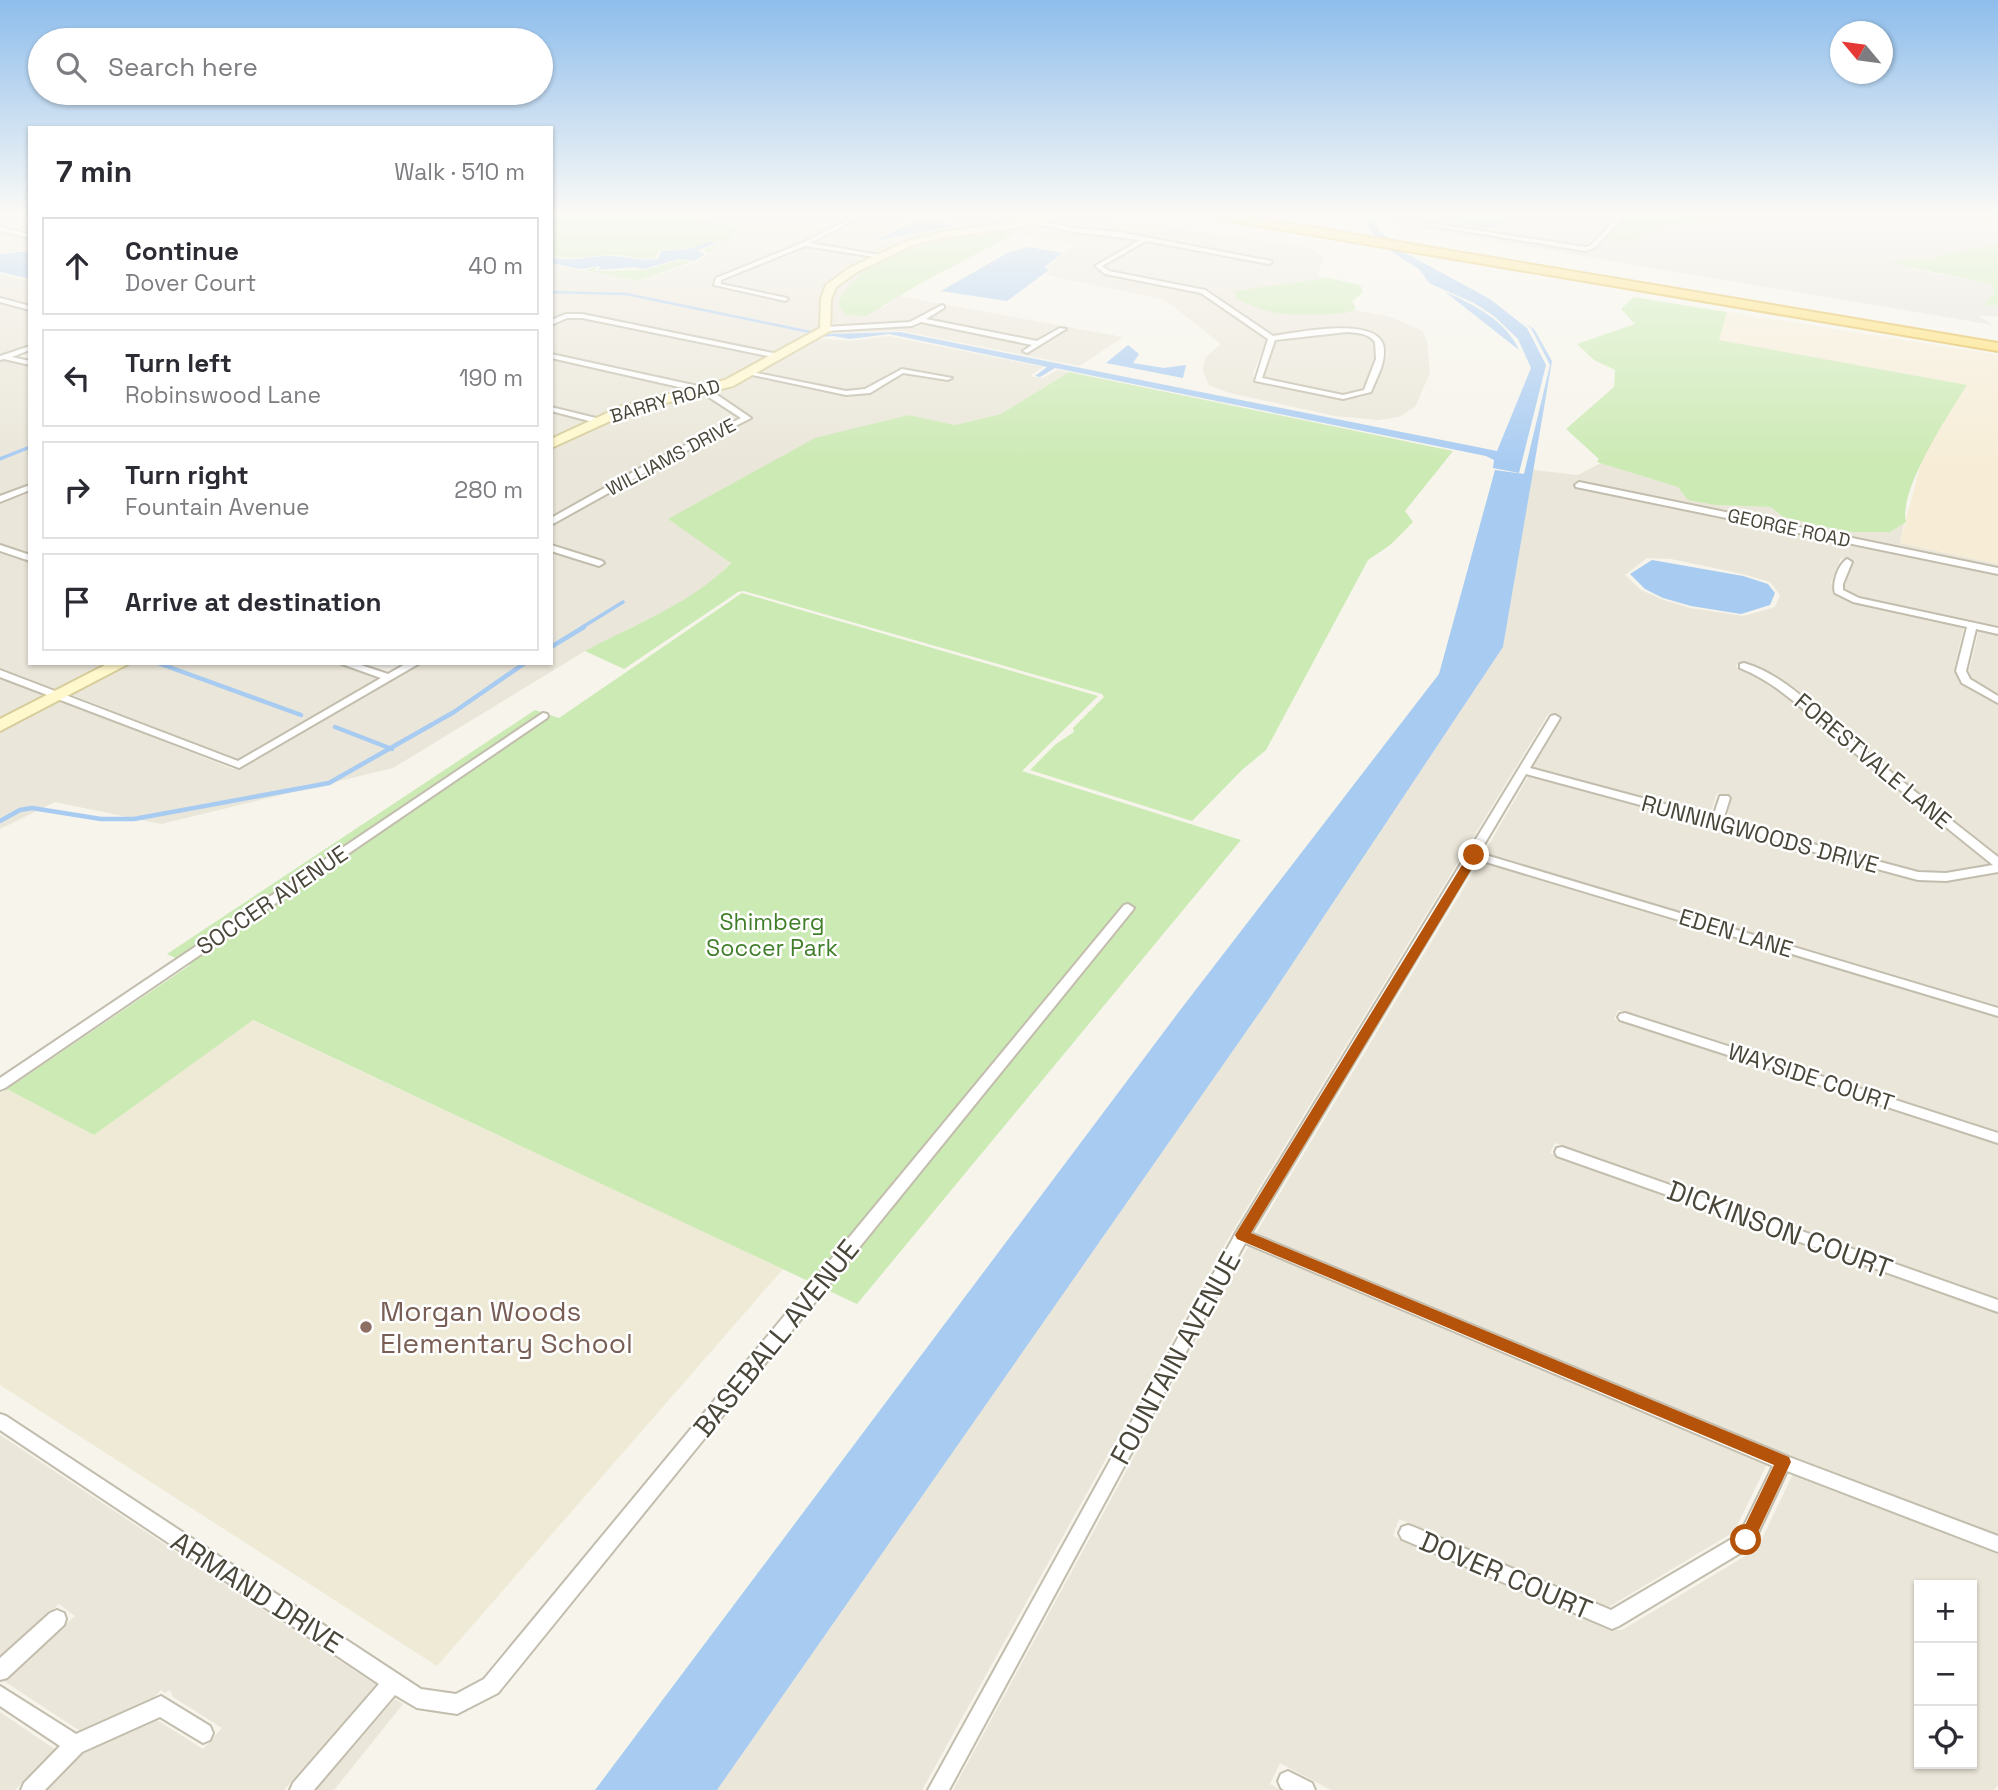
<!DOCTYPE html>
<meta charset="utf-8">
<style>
:root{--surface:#fff;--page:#f7f7f7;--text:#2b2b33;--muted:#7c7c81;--line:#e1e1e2}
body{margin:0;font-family:"Space Grotesk",sans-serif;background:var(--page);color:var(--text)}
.controls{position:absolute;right:21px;bottom:21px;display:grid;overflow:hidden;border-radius:0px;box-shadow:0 2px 5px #0004}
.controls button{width:63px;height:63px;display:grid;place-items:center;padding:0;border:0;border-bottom:2px solid var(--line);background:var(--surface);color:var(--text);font:35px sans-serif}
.compass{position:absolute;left:1830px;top:21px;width:63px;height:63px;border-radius:50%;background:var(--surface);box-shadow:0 2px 5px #0004;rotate:299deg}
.stop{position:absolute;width:21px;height:21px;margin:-16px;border:5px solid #b45309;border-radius:50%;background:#fff}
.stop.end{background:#b45309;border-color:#fff;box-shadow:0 2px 7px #0008}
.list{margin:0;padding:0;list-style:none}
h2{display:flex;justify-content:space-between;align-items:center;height:91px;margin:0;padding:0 28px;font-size:30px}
h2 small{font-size:23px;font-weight:400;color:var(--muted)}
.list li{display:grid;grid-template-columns:46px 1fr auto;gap:21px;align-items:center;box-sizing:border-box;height:98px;margin:0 14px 14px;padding:0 14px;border:2px solid var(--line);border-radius:0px}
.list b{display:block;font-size:26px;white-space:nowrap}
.list p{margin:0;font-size:23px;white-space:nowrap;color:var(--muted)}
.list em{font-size:23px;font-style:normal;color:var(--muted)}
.icon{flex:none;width:38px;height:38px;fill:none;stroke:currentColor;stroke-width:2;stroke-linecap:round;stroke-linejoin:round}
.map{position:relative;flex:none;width:1998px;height:1790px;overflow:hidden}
.search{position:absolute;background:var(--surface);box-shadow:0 2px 5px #0004;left:28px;top:28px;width:525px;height:77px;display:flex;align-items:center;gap:18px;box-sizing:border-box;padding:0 24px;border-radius:38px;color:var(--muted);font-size:26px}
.panel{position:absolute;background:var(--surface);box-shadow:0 2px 5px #0004;left:28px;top:126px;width:525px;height:539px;border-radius:0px}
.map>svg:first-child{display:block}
.residential{fill:#eae6d9;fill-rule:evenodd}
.commercial{fill:#f7edd7}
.industrial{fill:#e6e3dc}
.education{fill:#efead5}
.green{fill:#cceab4}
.water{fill:#a8cbf2}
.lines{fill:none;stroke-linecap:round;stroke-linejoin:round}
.stream-far2{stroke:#a8cbf2;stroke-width:2.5}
.stream-far1{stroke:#a8cbf2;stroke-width:3.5}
.stream{stroke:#a8cbf2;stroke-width:4.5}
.canal{fill:#a8cbf2;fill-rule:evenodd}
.street-casing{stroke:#c2bdad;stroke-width:4}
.secondary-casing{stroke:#d6cd9b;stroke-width:4}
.highway-casing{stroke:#e0b63c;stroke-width:4}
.street{fill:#fff;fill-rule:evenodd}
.secondary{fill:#fff8cc;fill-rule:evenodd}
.highway{fill:#ffdf6d;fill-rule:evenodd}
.route{fill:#b45309}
.education-dot{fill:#8d6e63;stroke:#fff;stroke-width:2.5}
.labels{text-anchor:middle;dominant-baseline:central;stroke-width:5;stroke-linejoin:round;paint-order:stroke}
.far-street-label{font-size:19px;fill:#4a4639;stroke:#fff}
.street-label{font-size:23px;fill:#4a4639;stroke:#fff}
.park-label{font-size:23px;fill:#407e2a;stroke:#fff}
.near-street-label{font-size:28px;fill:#4a4639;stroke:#fff}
.near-education-label{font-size:28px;fill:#785e54;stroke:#fff;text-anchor:start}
</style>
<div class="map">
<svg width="1998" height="1790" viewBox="0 0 1998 1790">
<rect width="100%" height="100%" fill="#f6f4eb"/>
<!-- residential -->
<g class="residential">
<polygon points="0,215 30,215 30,234 0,228"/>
<polygon points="671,215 857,215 801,243 715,279 715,286 786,301 790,298 721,284 723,280 805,245 873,258 843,272 827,284 822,299 821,327 776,353 585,315 566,315 551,320 551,264 638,281 697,262 739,228"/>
<path d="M866,215l135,2 47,-2 -17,6 -90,13 -64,22 -67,-13zM915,219l46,6 -28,4 -47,12h-15z"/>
<polygon points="1057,215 1100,215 1116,220 1148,222 1182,229 1310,248 1324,258 1317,276 1328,278 1235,292 1346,313 1353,310 1391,317 1423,331 1427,342 1430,373 1415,407 1399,417 1378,420 1335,416 1230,393 1209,385 1203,371 1205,358 1221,344 1173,306 1161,299 1047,275 1052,270 1047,268 1074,244 1002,232 933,244 899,254 853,279 883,308 899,296 1123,337 1080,366 902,331 824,333 922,322 1032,344 1022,351 1029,353 1067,329 1060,327 1037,342 927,320 948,307 941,306 909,322 830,327 831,299 835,285 851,273 905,247 928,240 1034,223 1139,241 1094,267 1105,274 1200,292 1267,338 1253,374 1254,380 1342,398 1359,398 1372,393 1388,353 1382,338 1374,333 1346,328 1274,336 1207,291 1111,272 1103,267 1146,242 1269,264 1273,262 1039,222"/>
<polygon points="0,231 30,238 30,250 0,252"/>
<polygon points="0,274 30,281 30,305 0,298"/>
<polygon points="0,302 30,310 30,346 0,356"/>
<polygon points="581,317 771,356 725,382 704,388 551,354 551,325 568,318"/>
<polygon points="1348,331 1360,331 1373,337 1377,345 1378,352 1362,391 1343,395 1263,379 1277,339"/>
<polygon points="889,336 1043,367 1031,375 1033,377 1043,378 1057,370 1069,372 1001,414 955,425 909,415 668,519 731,562 713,581 684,601 585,651 393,768 161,824 55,802 0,829 0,731 58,700 233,769 244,767 423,663 551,663 551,551 599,566 606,562 551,545 551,526 658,465 751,419 710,390 748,375 848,395 871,392 905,373 950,380 954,378 902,369 863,389 847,391 754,372 815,338 850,341"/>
<polygon points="551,358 696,390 596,418 551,406"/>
<polygon points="4,359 30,366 30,484 0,496 0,360"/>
<polygon points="703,393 741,418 649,463 551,518 551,448 629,411"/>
<polygon points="551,411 590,421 551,441"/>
<path d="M1601,463l77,24 37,18 56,2 12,10 65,15h42l14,-9 -4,20 98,21v4l-382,-78 -41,-7 -2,3 425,87v55l-139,-30 -14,-7v-6l9,-24 -13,-3 -10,24 3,10 17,9 113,25 -10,44 7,12 37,22v153l-154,-124 -55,-49 -18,-12 -30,-10 -6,4 29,10 13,10 54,48 160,130 -50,8h-24l-191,-51 6,-25 -15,-3 -8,24 -177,-49 31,-51 -14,-4 -320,524 -307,553h-205l552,-791 234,-352 30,-177 45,5zM1647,558l24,1 72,15 27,8 10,13 -5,12 -31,9 -54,-8 -29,-9 -20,-9 -16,-15z"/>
<polygon points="30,489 30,554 0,544 0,502"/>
<polygon points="0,552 30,562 30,663 114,663 60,691 0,668"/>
<polygon points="1979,629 1998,633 1998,695 1973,681 1969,672"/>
<polygon points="129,663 331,663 380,679 239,760 69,694"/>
<polygon points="0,678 49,696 0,722"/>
<polygon points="1529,775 1917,880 1952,881 1998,873 1998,1007 1484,853"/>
<polygon points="1480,861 1998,1017 1998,1132 1618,1010 1614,1019 1998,1144 1998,1299 1555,1143 1550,1153 1998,1313 1998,1535 1786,1454 1256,1233"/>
<path d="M1249,1245l518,219 -33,68 -127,76 -208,-89 -6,17 217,94h12l135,-81 36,-75 205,79v232l-4,5h-663l-51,-27 -10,21 10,6h-327zM1919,1585h53v179h-53z"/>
<polygon points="0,1435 376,1685 284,1790 47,1790 82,1754 157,1720 203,1749 222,1728 173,1697 170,1690 165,1693 161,1690 154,1697 80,1731 4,1681 75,1616 59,1604 0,1657"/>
<polygon points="395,1699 403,1704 334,1790 316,1790"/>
<polygon points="0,1712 56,1750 15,1790 0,1790"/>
</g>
<!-- commercial -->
<polygon class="commercial" points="1727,312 1998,355 1998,564 1900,543 1922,459 1966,385 1718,340"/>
<!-- industrial -->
<polygon class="industrial" points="1379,215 1455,215 1458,222 1491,228 1516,215 1618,215 1583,248 1425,225 1587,250 1595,248 1606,238 1607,241 1635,242 1646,231 1657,227 1722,220 1721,215 1965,215 1998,219 1998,245 1948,253 1933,259 1904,259 1912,269 1991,284 1995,292 1984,305 1998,305 1998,317 1977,315 1993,325 1381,222"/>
<!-- education -->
<polygon class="education" points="252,1020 783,1269 437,1666 0,1385 0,1093 7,1089 94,1135"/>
<!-- green -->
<g class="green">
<path d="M551,215h120l69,13 -12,12 -21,13 -4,-3 18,-7c-14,-4 -20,4 -34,5 -10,2 -19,0 -29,3l-3,7c-13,3 -25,-3 -38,-3 -24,-1 -44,7 -66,0z"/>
<path d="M1628,215h93l1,5c-30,4 -64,0 -87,22l-28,-1 -1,-3z"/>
<path d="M1002,232l12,2 -93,49 -55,33 -20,-1 -8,-10c19,-55 114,-66 164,-73z"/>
<polygon points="1998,245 1998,305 1983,305 1995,292 1991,284 1891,263 1904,259 1933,259 1948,253"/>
<polygon points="680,260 692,262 638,281 584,270 597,267 595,271 644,270"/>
<path d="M1328,278l32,7 3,7 -11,9 4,8 -10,4c-40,3 -74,6 -110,-15l-1,-7z"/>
<path d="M1633,297l94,15 -8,28 248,45c-18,29 -69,105 -61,137l-16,10h-42l-65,-15 -12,-10 -56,-2 -27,-5 -10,-13 -81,-25 2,-3 -33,-30 48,-42 1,-17 -21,-10 -17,-16 58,-20 -14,-15z"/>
<path d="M1069,372l384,79 -48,60 8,11 -23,23 -22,15 -102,190 -24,20 -50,51 -162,-51 26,-26 18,-12 -1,-4 31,-31 -2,-3 -358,-103 -6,1 -114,77 -39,-18c50,-27 106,-47 146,-88l-63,-44 147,-81 94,-23 46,10 46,-11z"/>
<polygon points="742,593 1098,696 1022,771 1241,840 857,1304 253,1020 94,1135 7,1089 190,965 167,954 535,710 559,718"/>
</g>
<!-- water -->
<g class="water">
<path d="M1455,215h61c-25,17 -29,14 -58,7l-4,-3z"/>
<polygon points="918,220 958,225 874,241"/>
<path d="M708,242l10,1 -18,6 -1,3 6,2 -11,7 -14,-2 -37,10 -9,-2 -36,3 3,-4 -20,3 -30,-6v-6c20,6 36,-1 56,-1 18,-1 33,6 51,3l3,-8 27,-2z"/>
<polygon points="1381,245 1396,248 1490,299 1527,328 1546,365 1519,473 1493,468 1494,460 1486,456 1055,368 1040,377 1035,376 1047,367 889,334 850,339 833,336 818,337 826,334 900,332 1497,451 1531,368 1518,339 1494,316 1474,303 1429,283 1419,269"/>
<polygon points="1029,247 1063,253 1044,267 1049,270 1007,301 941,291 1009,252"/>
<polygon points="30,251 30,279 0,272 0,254"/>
<path d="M1444,291c30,14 61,29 75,59z"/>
<polygon points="1523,322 1534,329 1552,361 1503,647 1269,999 717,1790 595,1790 1181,1009 1439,674 1495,470 1524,474 1550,365 1531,328"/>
<polygon points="1128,345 1139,354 1133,363 1164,368 1186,365 1183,378 1106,363"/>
<polygon points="1652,560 1743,576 1768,584 1775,593 1770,605 1741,614 1691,606 1663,598 1645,589 1630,574"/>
</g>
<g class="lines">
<!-- stream-far2 -->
<polyline class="stream-far2" points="551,292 626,294 810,332"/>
<!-- stream-far1 -->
<g class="stream-far1">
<polyline points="0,459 30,447"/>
<polyline points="581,628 623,602"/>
</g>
<!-- stream -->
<g class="stream">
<polyline points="551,647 584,627"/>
<polyline points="158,663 301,715"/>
<polyline points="335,727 392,749"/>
<polyline points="0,821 20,810 32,808 101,819 134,819 329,783 454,712 525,663"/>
</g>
<!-- canal -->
<path class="canal" d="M1365,215h8l6,15 23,20v4c-17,-1 -34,-23 -37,-39z"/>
<!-- street casing -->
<g class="street-casing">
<g id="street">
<polygon points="858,215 865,215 810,243 879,255 882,257 881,258 805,246 721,280 721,284 787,298 788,299 785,301 714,285 716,278 802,243"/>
<polygon points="998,215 1005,215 1002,217"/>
<polygon points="1620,215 1626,215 1594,248 1586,251 1426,225 1429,223 1586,247 1590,246"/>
<path d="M1034,220l40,8 45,4 152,29 1,1 -3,2 -123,-23 -44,25 7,5 96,19 68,46c23,-3 110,-22 111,14 1,14 -8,29 -13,42l-28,7 -88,-18 13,-42 -67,-46 -96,-19 -10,-8 45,-26 -66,-8 -42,-9zM1347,332c11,1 21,1 28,10l1,17 -12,31 -21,5 -81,-17 13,-38z"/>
<polygon points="0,227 30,234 30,238 0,231"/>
<polygon points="0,298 30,306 30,310 0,302"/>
<polygon points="942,305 944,306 944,308 926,319 1037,341 1060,328 1066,329 1027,353 1023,351 1032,345 921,322 912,326 826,331 822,329 826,327 910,322"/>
<polygon points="582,314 778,354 782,356 778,358 582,318 567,318 551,325 551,320 566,314"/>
<polygon points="30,346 30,350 12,357 30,361 30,365 4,359 0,360 0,356"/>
<polygon points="551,354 707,388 751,418 657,466 551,525 551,518 651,462 741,418 701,392 551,358"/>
<polygon points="902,369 952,378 948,380 903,373 870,393 846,395 743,373 747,371 846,391 865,389"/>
<polygon points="551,407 600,419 601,421 597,423 551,411"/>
<polygon points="1579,482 1998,568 1998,574 1576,487 1575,485"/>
<polygon points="30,485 30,490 0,502 0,496"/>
<polygon points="0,545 30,555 30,561 0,551"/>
<polygon points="551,545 602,561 604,563 599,566 551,551"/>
<path d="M1847,559l5,3 -9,22v6l16,8 139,30v6l-22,-5 -10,42 4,8 28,17v7l-36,-20 -6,-12 11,-44 -114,-25 -18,-9c-3,-10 3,-28 12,-34z"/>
<polygon points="339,663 355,663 388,674 407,663 420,663 239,768 0,677 0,670 238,761 381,678"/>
<path d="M1744,663c41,12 68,44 100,70 50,43 102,83 154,124v15l-52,9 -28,-1 -392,-106 -47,79 519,155v8l-522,-157 -225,374 538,224 209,79v16l-211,-81 -35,75 -133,80 -7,3 -210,-90 -3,-6 3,-6 6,-2 6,2 197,83 129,-76 33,-68 -528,-223 -296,547h-21l309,-559 314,-515 4,-1 5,3 -30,50 183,49 7,-21h8l2,2 -7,22 195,52 28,1 47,-8c-51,-41 -103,-83 -154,-125 -32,-26 -59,-56 -99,-72v-4z"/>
<polygon points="543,713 547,714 548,716 547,718 5,1088 0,1090 0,1078"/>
<polygon points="1128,904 1134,908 1132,911 498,1693 457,1714 417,1708 395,1695 314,1790 290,1790 293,1783 379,1684 0,1430 0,1414 6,1416 421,1689 456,1694 484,1679 1124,905"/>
<polygon points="1625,1013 1998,1133 1998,1143 1620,1020 1618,1017 1620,1014"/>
<polygon points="1562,1147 1998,1300 1998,1312 1557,1156 1555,1152 1557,1148"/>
<polygon points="57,1610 64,1613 66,1619 64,1625 7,1678 0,1680 0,1658 50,1613"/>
<polygon points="0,1686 76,1734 161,1696 210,1726 213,1733 210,1740 203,1743 160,1717 82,1752 45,1790 21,1790 24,1783 60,1746 0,1706"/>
<polygon points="1288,1771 1312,1783 1315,1790 1284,1790 1281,1788 1278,1781 1281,1774"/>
</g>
</g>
<!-- secondary casing -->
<g class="secondary-casing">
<g id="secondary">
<polygon points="1044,215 1058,215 1023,227 943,238 913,245 857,272 836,287 831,299 830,331 733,386 630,412 551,448 551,439 622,406 725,380 820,328 821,299 826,285 849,268 907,241 943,232 1022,221"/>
<polygon points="1967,215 1998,215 1998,221"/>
<polygon points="109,663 130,663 0,731 0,719"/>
</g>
</g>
<!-- highway casing -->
<g class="highway-casing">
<polygon id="highway" points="1212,215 1238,215 1998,343 1998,351 1218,219"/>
</g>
<!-- street -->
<use href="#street" class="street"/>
<!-- secondary -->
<use href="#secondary" class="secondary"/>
<!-- highway -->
<use href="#highway" class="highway"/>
</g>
<!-- sky -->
<linearGradient id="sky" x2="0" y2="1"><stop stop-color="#8ebdec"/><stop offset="0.46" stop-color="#fbfaf6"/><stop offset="1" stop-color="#fbfaf6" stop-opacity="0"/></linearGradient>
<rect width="1998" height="465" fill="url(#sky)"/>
<!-- route -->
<polygon class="route" points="1470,852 1480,855 1251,1233 1789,1457 1791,1462 1752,1545 1746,1547 1740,1545 1738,1540 1774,1465 1237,1239 1235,1235"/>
<!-- markers -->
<circle class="education-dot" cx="366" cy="1327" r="7"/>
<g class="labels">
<!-- far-street labels -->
<g class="far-street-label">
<text transform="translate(665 401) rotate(-16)">BARRY ROAD</text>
<text transform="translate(671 457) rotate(-28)">WILLIAMS DRIVE</text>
<text transform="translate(1789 528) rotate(12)">GEORGE ROAD</text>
</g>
<!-- street labels -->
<g class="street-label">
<text transform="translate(1873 761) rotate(40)">FORESTVALE LANE</text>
<text transform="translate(1760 834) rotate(15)">RUNNINGWOODS DRIVE</text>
<text transform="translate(272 900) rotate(-34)">SOCCER AVENUE</text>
<text transform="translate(1736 933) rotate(17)">EDEN LANE</text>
<text transform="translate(1811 1077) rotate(18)">WAYSIDE COURT</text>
</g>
<!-- park labels -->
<g class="park-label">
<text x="772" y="922">Shimberg<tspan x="772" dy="26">Soccer Park</tspan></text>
</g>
<!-- near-street labels -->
<g class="near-street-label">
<text transform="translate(1780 1229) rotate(20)">DICKINSON COURT</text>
<text transform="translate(776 1338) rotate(-51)">BASEBALL AVENUE</text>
<text transform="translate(1175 1358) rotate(-61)">FOUNTAIN AVENUE</text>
<text transform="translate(1506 1575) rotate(23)">DOVER COURT</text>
<text transform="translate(257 1592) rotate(33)">ARMAND DRIVE</text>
</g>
<!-- near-education labels -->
<g class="near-education-label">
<text x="380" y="1311">Morgan Woods<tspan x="380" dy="32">Elementary School</tspan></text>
</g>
</g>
</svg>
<div class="controls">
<button>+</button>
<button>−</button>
<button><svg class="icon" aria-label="locate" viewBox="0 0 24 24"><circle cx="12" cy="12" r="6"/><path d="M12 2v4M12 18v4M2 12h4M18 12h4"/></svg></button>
</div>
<svg class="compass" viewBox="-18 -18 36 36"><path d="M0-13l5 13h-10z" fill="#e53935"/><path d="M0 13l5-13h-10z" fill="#7c7c81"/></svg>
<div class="stop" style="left:1746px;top:1540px"></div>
<div class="stop end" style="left:1474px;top:855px"></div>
<div class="search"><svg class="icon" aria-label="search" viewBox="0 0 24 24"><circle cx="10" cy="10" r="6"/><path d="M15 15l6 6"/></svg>Search here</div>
<section class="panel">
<h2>7 min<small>Walk · 510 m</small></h2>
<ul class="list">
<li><svg class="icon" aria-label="ahead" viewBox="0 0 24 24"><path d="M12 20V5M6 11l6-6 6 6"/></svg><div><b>Continue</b><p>Dover Court</p></div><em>40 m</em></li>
<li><svg class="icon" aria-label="left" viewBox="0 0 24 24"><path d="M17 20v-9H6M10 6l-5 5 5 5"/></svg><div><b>Turn left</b><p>Robinswood Lane</p></div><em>190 m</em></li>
<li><svg class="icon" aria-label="right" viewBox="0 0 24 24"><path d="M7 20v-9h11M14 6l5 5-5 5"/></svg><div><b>Turn right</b><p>Fountain Avenue</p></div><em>280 m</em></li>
<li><svg class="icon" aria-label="arrive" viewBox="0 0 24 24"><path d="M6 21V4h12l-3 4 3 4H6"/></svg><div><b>Arrive at destination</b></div></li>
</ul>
</section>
</div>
